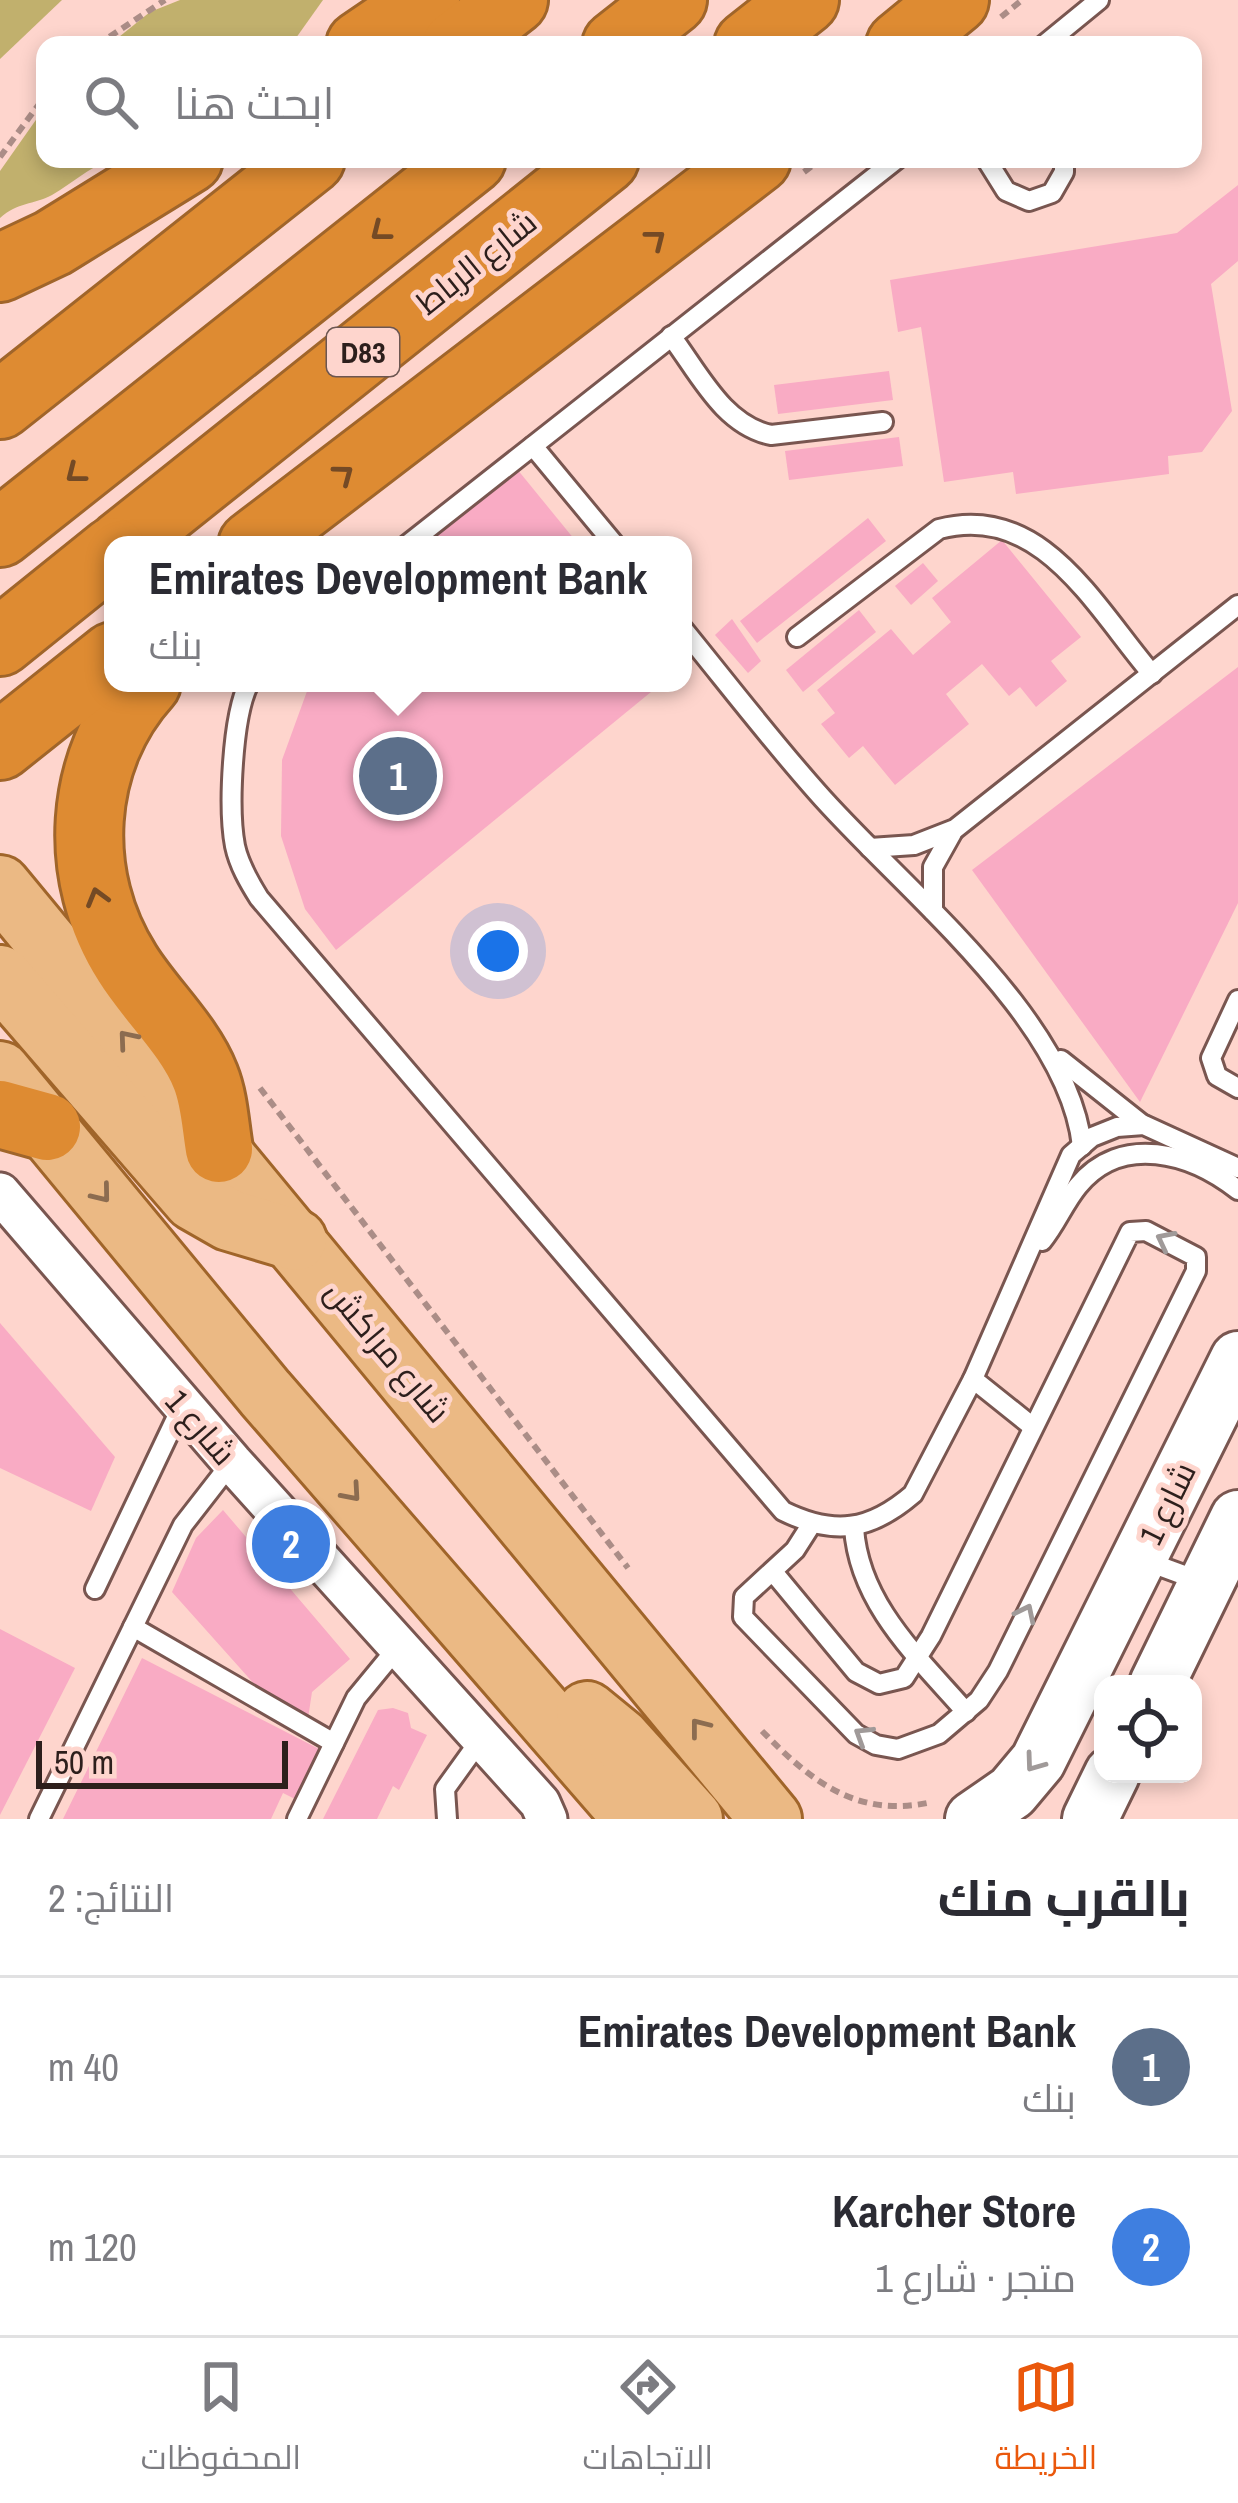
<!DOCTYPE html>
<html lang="ar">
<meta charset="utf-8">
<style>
:root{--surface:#fff;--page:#f2f2f3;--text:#2b2b33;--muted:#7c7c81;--line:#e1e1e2;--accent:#ea580c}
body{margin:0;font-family:"Archivo Narrow",Cairo,sans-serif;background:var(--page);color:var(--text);direction:rtl}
.controls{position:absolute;right:36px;bottom:36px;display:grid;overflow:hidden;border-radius:24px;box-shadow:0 6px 18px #0003}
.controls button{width:108px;height:108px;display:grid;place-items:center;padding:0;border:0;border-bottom:3px solid var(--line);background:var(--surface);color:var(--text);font:60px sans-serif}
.scale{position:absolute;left:36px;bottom:30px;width:252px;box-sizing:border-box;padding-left:12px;border:6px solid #2d1f1c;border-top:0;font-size:33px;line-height:42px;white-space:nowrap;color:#2d1f1c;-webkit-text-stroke:9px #fed5cd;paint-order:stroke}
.you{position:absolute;left:498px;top:951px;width:42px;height:42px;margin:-30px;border:9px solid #fff;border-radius:50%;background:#1a73e8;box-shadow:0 0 0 18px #1a73e833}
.badge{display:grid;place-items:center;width:78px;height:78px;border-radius:50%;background:var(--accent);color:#fff;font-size:39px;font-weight:700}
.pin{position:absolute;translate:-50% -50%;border:6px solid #fff;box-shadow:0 3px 12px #0006}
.popup{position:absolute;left:104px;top:536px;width:588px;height:156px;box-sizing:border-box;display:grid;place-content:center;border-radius:24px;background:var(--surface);filter:drop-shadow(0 3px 9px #0005);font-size:39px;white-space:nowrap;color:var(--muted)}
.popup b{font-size:45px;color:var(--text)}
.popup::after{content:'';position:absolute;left:50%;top:100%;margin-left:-24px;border:24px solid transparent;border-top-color:var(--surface)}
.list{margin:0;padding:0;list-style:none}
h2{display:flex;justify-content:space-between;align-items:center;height:156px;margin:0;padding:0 48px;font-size:51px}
h2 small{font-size:39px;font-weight:400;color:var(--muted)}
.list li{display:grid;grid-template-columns:78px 1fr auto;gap:36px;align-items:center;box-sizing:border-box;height:180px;padding:0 48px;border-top:3px solid var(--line)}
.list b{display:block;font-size:45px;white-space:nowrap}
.list p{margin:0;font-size:39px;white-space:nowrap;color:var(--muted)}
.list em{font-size:39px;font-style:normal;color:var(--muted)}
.icon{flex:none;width:66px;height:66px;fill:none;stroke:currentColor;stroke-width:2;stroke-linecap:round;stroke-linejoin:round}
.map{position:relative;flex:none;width:1238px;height:1819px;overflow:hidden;direction:ltr}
.search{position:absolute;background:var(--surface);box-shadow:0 6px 18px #0003;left:36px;right:36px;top:36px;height:132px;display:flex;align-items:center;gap:30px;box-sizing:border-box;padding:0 42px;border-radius:24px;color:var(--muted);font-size:45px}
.sheet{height:516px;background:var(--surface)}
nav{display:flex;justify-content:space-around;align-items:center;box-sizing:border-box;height:168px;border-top:3px solid var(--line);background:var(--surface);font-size:33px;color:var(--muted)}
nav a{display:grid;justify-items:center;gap:6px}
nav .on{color:var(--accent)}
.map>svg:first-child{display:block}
.green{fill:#c1b06d}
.building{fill:#f9abc4}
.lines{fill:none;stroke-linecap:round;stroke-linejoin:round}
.lane-casing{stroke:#795650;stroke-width:24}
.street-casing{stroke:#795650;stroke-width:45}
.secondary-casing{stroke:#795650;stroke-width:60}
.primary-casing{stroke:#a0652a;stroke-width:66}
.highway-casing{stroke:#a0652a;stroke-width:72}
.path{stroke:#ab8d87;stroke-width:6;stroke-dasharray:9 6;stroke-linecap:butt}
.lane{stroke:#fff;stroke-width:18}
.street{stroke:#fff;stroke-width:39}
.secondary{stroke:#fff;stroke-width:54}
.primary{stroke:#ebb984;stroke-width:60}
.highway{stroke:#de8b32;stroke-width:66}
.oneway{stroke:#744a25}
.oneway2{stroke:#8c6c50}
.oneway3{stroke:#a09a99}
.labels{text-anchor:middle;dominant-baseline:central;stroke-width:10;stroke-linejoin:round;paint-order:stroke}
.shield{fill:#fed5cd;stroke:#6c5651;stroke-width:3}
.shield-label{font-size:30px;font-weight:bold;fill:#2d1f1c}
.street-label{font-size:33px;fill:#2d1f1c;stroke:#fed5cd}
</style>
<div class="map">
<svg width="1238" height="1819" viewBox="0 0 1238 1819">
<rect width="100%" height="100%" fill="#fed5cd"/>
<!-- green -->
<g class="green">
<polygon points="0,0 62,0 0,59"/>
<polygon points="180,0 323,0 291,45 109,45 150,12"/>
<path d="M45,107v52h65c-22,10 -38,24 -58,36 -19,10 -34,7 -52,23v-47z"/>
</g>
<!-- building -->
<g class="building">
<polygon points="1238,185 1238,261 1211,284 1232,411 1202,452 1168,456 1169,474 1016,494 1013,472 944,482 921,327 898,332 890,280 1177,233"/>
<polygon points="889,371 893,400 778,414 774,385"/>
<polygon points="899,437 903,466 789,480 785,451"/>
<polygon points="517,469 579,545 424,545"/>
<polygon points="868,518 886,541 757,643 740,621"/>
<polygon points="1002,540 1081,637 1051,661 1067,681 1036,707 1020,687 1009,696 982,664 946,694 969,724 895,785 863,746 849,758 821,724 835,713 817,690 891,629 913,655 951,622 932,598"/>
<polygon points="923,563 938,581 911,605 895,586"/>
<polygon points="859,610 876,632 803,692 786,670"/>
<polygon points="732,619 761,661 748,673 715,635"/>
<polygon points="1238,667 1238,903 1140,1102 972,870"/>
<polygon points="310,683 662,683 336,950 305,909 281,836 282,760"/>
<polygon points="0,1323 115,1457 91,1511 0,1468"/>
<polygon points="223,1510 350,1659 312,1692 307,1725 274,1706 172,1592 196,1538"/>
<polygon points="0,1629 75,1668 0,1815"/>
<polygon points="142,1658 321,1750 297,1800 283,1793 271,1819 63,1819"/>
<polygon points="393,1708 408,1713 411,1728 427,1735 399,1790 393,1786 377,1819 323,1819 378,1710"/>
</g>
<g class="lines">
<!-- lane casing -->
<g class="lane-casing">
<g id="lane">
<polyline points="1044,45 1099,0"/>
<polyline points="986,159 1006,191 1029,201 1052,193 1064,172 1064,159"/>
<path d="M671,336c28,37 52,89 100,99l112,-13"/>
<polyline points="533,446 615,545"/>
<polyline points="407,545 897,159"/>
<path d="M683,629c44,54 87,110 134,163 83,95 251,225 265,354"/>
<path d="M797,637l142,-108c102,-27 155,77 213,145"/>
<path d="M249,683c-17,33 -21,126 -14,163 4,19 14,36 24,52l524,613c51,25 87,20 130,-17l60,-115 98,-224 21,-18 25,-10 27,-2 94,43"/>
<polyline points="870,848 914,845 955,829 1238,605"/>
<polyline points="933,911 933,867 952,833"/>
<polyline points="1238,1000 1211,1058 1217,1076 1238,1088"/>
<polyline points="1061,1060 1143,1125"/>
<path d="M1042,1241c14,-17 22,-38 36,-55 43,-53 113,-33 160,4"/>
<polyline points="973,1379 1033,1427"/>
<path d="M854,1528c5,76 64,129 112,184"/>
<polyline points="1149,1550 1162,1567 1200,1581"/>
<polyline points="774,1573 856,1672 879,1684 904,1678 931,1636 1130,1232 1146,1231 1196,1257 1196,1271 998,1671 979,1700 939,1734 898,1749 876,1745 856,1734 743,1617 744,1597 795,1550 811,1525"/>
<polyline points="95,1589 182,1406"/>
<polyline points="133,1627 334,1743"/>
<polyline points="39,1819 183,1525 232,1462"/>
<polyline points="297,1819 356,1698 398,1647"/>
<polyline points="447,1819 445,1789 481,1739"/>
</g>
</g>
<!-- street casing -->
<g class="street-casing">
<polyline id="street" points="0,1193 232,1462 540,1803 547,1819"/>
</g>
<!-- secondary casing -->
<g class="secondary-casing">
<g id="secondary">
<polyline points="1157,1684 1238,1518"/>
<polyline points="973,1819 1012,1792 1038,1761 1238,1359"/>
<polyline points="1090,1819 1112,1774"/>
</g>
</g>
<!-- primary casing -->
<g class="primary-casing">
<g id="primary">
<polyline points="0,886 771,1819"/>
<polyline points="0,976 194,1200 229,1220 296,1240"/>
<polyline points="0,1072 265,1393 635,1819"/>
<polyline points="587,1712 620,1739 692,1819"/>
</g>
</g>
<!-- highway casing -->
<g class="highway-casing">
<g id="highway">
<polyline points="360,45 426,0"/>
<polyline points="456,45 514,0"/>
<polyline points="616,45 673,0"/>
<polyline points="748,45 805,0"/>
<polyline points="900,45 955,0"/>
<polyline points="0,268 53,243 189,159"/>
<polyline points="0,405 311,159"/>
<polyline points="0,533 472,159"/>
<polyline points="121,545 605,159"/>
<polyline points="252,545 757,159"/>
<polyline points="0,642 113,551"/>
<path d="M147,683c-70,77 -76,194 -20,281 23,37 62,72 78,113 9,22 10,49 14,72"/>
<polyline points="0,746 113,656"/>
<polyline points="0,1114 47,1127"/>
</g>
</g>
<!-- path -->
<g class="path">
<polyline points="1001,17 1022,0"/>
<polyline points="97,45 165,0"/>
<polyline points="0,157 45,96"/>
<polyline points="804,172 821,159"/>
<polyline points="260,1088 628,1568"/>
<path d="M762,1731c49,50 95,88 170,71"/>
</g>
<!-- lane -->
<use href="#lane" class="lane"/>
<!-- street -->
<use href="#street" class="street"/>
<!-- secondary -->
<use href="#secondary" class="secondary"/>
<!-- primary -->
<use href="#primary" class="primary"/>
<!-- highway -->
<use href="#highway" class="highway"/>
</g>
<!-- one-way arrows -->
<defs><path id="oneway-chevron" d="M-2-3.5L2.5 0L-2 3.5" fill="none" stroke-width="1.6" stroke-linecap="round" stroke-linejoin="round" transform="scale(3)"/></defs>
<g class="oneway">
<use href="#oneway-chevron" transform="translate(380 232) rotate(142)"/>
<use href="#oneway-chevron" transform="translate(656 239) rotate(-38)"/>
<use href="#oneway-chevron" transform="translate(75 474) rotate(142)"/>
<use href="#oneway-chevron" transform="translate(344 474) rotate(-37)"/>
<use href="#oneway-chevron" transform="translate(97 897) rotate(-106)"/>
</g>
<g class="oneway2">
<use href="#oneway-chevron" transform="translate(127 1039) rotate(-130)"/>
<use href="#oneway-chevron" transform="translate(102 1194) rotate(51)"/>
<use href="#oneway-chevron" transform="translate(352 1493) rotate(49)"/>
<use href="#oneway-chevron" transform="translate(699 1727) rotate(-128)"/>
</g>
<g class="oneway3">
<use href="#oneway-chevron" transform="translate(1165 1240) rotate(-153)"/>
<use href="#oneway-chevron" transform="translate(1026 1613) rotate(-64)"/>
<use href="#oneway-chevron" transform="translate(863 1735) rotate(-148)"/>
<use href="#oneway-chevron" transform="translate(1034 1763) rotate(126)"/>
</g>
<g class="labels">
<!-- shield labels -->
<rect class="shield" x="327" y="328" width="72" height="48" rx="9"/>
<g class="shield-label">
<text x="363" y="352">D83</text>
</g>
<!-- street labels -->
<g class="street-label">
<text transform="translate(476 262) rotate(-39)">شارع الرباط</text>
<text transform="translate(388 1351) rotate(50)">شارع مراكش</text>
<text transform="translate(201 1427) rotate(49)">شارع 1</text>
<text transform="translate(1167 1503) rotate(-64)">شارع 1</text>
</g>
</g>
</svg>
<div class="controls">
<button><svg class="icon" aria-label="locate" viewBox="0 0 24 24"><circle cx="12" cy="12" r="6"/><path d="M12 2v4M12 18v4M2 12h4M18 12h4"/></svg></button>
</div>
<div class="scale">50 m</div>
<div class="you"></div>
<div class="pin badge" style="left:398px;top:776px;background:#5c6f8a">1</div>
<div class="popup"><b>Emirates Development Bank</b>بنك</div>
<div class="pin badge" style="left:291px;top:1544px;background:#3f7fe0">2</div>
<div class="search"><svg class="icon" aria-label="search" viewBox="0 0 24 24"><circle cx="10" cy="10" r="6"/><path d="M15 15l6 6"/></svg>ابحث هنا</div>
</div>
<section class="sheet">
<h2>بالقرب منك<small>النتائج: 2</small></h2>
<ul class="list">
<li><span class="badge" style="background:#5c6f8a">1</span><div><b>Emirates Development Bank</b><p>بنك</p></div><em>40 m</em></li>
<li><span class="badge" style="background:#3f7fe0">2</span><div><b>Karcher Store</b><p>متجر · شارع 1</p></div><em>120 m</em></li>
</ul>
</section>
<nav>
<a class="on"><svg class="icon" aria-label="map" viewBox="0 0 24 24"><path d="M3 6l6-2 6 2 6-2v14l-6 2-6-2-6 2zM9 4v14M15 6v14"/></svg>الخريطة</a>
<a><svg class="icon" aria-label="directions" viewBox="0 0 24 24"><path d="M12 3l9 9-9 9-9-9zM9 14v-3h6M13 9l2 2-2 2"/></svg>الاتجاهات</a>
<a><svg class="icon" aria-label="saved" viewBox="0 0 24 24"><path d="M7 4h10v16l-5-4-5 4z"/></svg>المحفوظات</a>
</nav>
